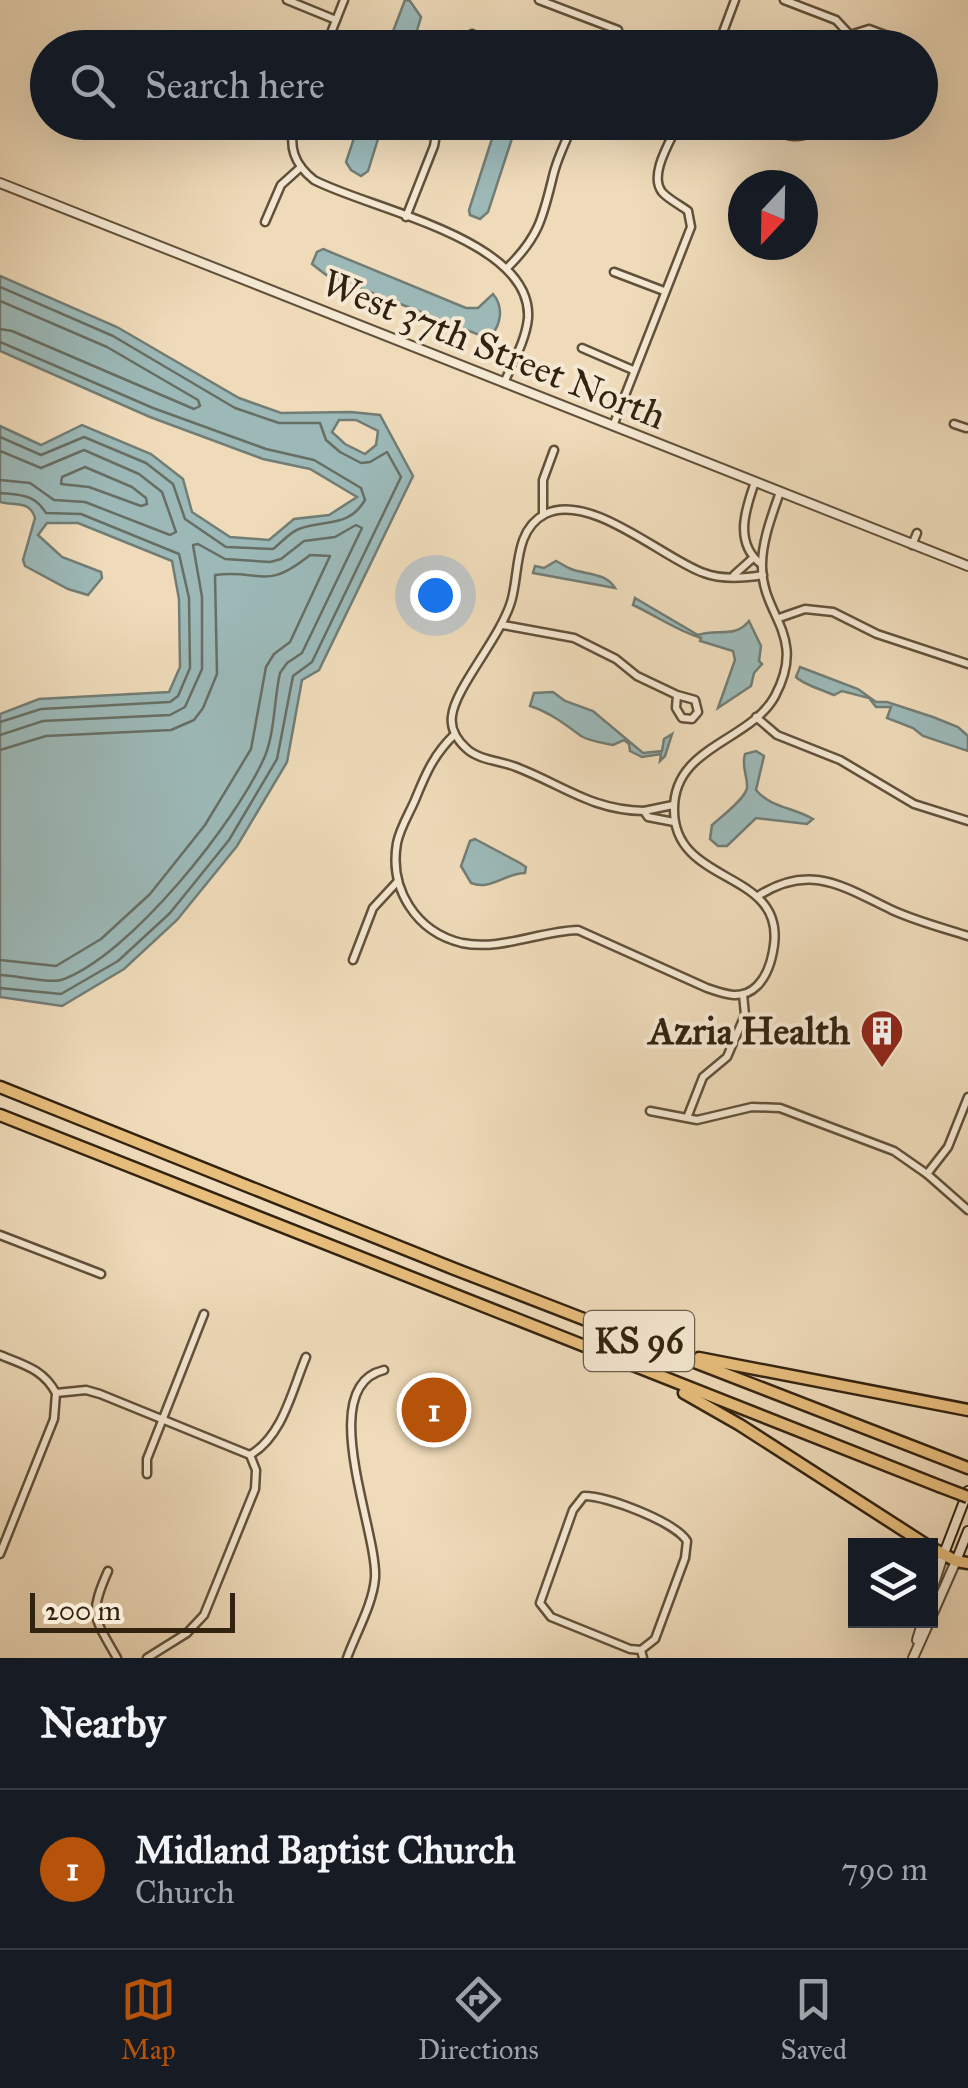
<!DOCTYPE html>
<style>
:root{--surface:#171b24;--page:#242831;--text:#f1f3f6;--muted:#9ea1a6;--line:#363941;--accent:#b45309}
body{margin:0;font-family:"IM FELL Great Primer",serif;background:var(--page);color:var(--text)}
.controls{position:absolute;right:30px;bottom:30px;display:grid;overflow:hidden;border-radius:0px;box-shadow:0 10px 40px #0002}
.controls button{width:90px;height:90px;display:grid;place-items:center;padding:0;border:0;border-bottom:2px solid var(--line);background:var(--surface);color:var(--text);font:50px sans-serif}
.compass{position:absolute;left:728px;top:170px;width:90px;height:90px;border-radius:50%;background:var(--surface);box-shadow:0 10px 40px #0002;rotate:202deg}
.scale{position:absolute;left:30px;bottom:25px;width:205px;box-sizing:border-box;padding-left:10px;border:5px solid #322310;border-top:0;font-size:28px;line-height:35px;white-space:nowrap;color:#322310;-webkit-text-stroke:8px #f5e8d2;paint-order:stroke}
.you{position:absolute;left:435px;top:595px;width:35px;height:35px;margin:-25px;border:8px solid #fff;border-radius:50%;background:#1a73e8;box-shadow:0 0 0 15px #1a73e833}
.badge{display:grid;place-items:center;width:65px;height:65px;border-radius:50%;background:var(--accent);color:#fff;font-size:32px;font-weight:700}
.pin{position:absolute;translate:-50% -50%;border:5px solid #fff;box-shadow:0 2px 10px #0006}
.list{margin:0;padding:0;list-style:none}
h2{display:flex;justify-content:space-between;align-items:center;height:130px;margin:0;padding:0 40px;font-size:42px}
h2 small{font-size:32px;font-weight:400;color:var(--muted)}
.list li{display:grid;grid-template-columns:65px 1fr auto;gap:30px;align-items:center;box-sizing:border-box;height:160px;padding:0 40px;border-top:2px solid var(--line)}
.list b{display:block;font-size:38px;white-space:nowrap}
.list p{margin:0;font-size:32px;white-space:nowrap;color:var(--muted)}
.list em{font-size:32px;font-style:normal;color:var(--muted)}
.icon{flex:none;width:55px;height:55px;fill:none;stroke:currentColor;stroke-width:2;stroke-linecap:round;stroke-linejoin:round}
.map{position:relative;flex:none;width:968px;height:1658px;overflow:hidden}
.search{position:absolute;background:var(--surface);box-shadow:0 10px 40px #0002;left:30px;right:30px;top:30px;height:110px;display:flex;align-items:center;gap:25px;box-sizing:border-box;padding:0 35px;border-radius:55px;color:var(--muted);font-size:38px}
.sheet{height:290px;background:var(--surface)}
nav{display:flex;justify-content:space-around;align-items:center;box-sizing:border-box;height:140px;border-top:2px solid var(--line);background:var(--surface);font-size:28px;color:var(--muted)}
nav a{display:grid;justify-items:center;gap:5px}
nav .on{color:var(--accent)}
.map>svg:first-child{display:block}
.water{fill:#9cb9b8;stroke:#727d75;stroke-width:2.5;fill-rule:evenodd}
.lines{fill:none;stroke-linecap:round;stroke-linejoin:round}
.shore{stroke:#676e64;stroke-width:2.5}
.minor-casing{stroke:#61513a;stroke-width:11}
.tertiary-casing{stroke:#61513a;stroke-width:12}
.secondary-casing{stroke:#322310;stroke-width:12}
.motorway-casing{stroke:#322310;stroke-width:15}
.minor{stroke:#f5e8d2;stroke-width:6}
.tertiary{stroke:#f5e8d2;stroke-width:8}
.secondary{stroke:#f5e8d2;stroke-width:8}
.motorway{stroke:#e8be7d;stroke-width:10}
.motorway-bridge-casing{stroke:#322310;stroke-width:15;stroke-linecap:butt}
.motorway-bridge{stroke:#e8be7d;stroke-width:10}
.labels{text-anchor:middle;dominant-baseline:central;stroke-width:8;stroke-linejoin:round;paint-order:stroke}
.shield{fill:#f5e8d2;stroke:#6c5e4a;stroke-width:2.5}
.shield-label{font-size:35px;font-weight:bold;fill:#322310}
.street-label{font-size:38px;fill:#322310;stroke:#f5e8d2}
.poi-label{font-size:38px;font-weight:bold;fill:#322310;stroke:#f5e8d2;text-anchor:end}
</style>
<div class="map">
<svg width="968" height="1658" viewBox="0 0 968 1658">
<rect width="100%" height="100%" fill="#efdbba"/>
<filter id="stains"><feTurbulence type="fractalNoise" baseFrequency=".002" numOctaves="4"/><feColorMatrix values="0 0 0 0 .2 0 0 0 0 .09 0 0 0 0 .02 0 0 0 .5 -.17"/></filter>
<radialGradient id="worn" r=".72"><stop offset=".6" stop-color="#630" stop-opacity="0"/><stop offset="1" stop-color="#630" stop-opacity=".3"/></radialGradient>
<!-- water -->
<g class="water">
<polygon points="405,0 410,1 421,17 412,47 387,47"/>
<polygon points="359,123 383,123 368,171 361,176 351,170 346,162"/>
<polygon points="497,123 517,123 488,212 480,219 470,215 469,210"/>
<path d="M323,249l143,59h12l15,-14c11,13 8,30 -2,42l-14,-2 -151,-59 -14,-11 5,-12z"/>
<path d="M0,276l117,51 122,71 42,15 70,-1 29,3 33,61 -94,194 -17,10 -15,82 -50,84 -60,74 -53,49 -62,37 -62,-9v-283l39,-15 130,-7 11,-25 -1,-68 -7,-38 -94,-38h-31l-9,12 24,22 39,15 1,6 -14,17 -20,-6 -43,-23 -2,-6 12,-42c-5,-18 -21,-12 -35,-16v-76l41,19 41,-20 69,29 32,25 9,33 38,25 39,3 25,-21 35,-4 28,-18 -47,-28 -47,-10 -113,-42 -150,-66zM339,420h17l22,11 -2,14 -11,9 -20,-10 -13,-12z"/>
<path d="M556,561c6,3 10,6 15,8 15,6 34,3 44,19l-82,-15 2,-7 9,2z"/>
<path d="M635,598l63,37c19,-7 37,4 51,-14l12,25 -2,15 3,3 -8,9 -3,13 -33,22 17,-48 -2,-9 -33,-10 1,-3c-26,-8 -44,-22 -68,-33z"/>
<path d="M800,667l58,22 18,13h11l46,15 25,10 10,9v15l-45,-15 -10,-8 -26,-10 4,-11h-15l-7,-9 -27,-7 -8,4c-11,-5 -30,-10 -38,-18z"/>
<path d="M553,692l12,9 28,10 50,42 19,-2 2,-12 8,-5 -7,22 -5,5 1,-7 -19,3 -12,-6 -1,-7 -5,-4 -11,5c-9,-2 -24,-4 -32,-9 -16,-12 -32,-24 -51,-30l4,-13z"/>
<path d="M756,751l8,5 -8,34c15,18 37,17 57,29l-6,5 -51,-6 -29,28h-9l-8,-7 2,-14c9,-8 33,-26 35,-37 1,-12 -6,-21 -2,-34z"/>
<path d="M475,839l45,24 6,4 -1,6c-20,0 -35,18 -54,10l-10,-17 9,-25z"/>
</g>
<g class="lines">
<!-- shore -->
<g class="shore">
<polyline points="0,287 113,336 235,408 279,423 320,423 326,440 340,452 361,463 370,462 387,452 401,477 312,662 293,676 277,759 229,840 170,913 118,961 61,994 0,988"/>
<polyline points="0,301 107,347 198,400 200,406 194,409 12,331 0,329"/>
<path d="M0,342l153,66 113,41 48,11 47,28 4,12c-17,29 -42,19 -66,29 -9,3 -18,14 -26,20l-47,-2 -41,-28 -12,-35 -27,-21 -62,-26 -43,18 -41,-18"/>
<polyline points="0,451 41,468 84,450 139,474 162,492 176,532 170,535 85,502 54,500 30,483 0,480"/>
<polygon points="85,467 132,487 146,498 147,504 141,506 89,487 61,484 62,477"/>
<path d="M0,493c21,2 34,1 46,20l35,1 98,40 10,44 1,70 -12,28 -8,6 -129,7 -41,13"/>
<path d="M0,735l43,-14 127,-6 15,-8 17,-38v-72l-9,-52 5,-1 27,15 45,3 11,-3 23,-18 31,-4 21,-12 6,3 -60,125 -15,10 -7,10c-6,26 -5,58 -15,83 -28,65 -136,201 -204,224 -12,4 -46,-5 -61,-5"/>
<path d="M0,750l46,-14 125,-6 23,-10 9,-12 14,-34 -2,-99c47,-6 49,17 95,-20l20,1 -40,86 -16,12 -8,13 -15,82 -46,76 -55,69 -49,45 -45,27 -56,-6"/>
</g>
<!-- minor casing -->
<g class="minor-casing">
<g id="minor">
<polyline points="287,0 336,20"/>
<polyline points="539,0 618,30"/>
<polyline points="784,0 836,20 850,35"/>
<polyline points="325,48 344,0"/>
<polyline points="469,48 472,34"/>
<polyline points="717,48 735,0"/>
<polyline points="850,48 850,35 869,29 904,42"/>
<path d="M295,122c-7,25 -1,42 19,58 55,29 219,59 214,138 -2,22 -15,44 -24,65"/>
<path d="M755,122c23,10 48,26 65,0"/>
<polyline points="406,217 434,146 438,122"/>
<polyline points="265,222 281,185 301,167"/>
<path d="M507,268c32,-31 36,-51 46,-92 4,-18 14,-37 21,-54"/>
<polyline points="614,272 664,291"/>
<polyline points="582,348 633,370"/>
<polyline points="954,424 966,428"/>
<path d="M613,426l78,-199 -3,-16c-8,-6 -20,-12 -26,-19 -14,-18 10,-53 17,-70"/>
<path d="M755,482c-10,28 -21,61 6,82"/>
<polyline points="543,515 543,480 554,450"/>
<polyline points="912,545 917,533"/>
<polyline points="734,575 753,558"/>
<polyline points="779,618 805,609 833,612 877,634 968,664"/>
<polyline points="503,625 574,638 616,659 637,676 677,695 676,708 682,718 692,719 698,712 695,700 677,695"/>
<polyline points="756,717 777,735 840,760 914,804 968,821"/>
<path d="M455,734c-21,20 -29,39 -40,66 -6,14 -15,28 -18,43 -8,46 19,89 65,100 38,8 78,-12 116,-13l129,58c17,6 35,13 50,-2 10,-10 15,-26 17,-41 10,-76 -100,-59 -100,-135 -1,-64 76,-68 101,-114 33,-62 -14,-80 -13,-131 0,-24 10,-50 18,-73"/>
<polyline points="673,805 644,811 648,817 674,822"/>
<path d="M644,811c-53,-1 -81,-26 -128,-44 -15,-6 -37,-7 -49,-18 -9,-8 -17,-20 -15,-33 3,-28 48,-78 59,-114 9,-29 2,-71 34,-88 45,-23 120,46 159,59 18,7 41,5 59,2"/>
<path d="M758,896c52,-34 86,-9 134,14 24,11 51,18 76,26"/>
<polyline points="353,960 373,908 398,881"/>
<polyline points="650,1111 697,1120 752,1107 780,1108 894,1151 927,1174 968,1210"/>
<polyline points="687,1118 703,1077 727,1057 745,1015 743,994"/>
<polyline points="927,1174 948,1147 968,1097"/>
<polyline points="0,1235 101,1274"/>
<path d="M0,1355c24,10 43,14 56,38l30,-3 14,4 150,61"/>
<path d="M250,1455c33,-19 42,-65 56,-98"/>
<polyline points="147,1474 147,1459 204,1314"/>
<polyline points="0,1554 54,1419 56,1393"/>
<path d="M108,1571c-20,45 -14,46 9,87"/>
<path d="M641,1650l-11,-1 -79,-32 -11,-14 33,-93 11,-14c24,0 91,26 103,45l-2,17 -30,81 -14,11 2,8"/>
<polyline points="147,1658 187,1633 204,1615 255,1489 256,1470 250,1455"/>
<path d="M347,1658c9,-25 26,-54 28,-80 3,-47 -61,-192 9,-208"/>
</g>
</g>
<!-- tertiary casing -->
<g class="tertiary-casing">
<g id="tertiary">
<polyline points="0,183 968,566"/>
<polyline points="930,1596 943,1556"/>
<polyline points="930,1620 956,1561"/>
<polyline points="917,1640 923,1620"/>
<polyline points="913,1658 930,1620"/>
</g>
</g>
<!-- secondary casing -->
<g class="secondary-casing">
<g id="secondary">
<polyline points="943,1556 968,1491"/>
<polyline points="956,1561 968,1531"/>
</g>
</g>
<!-- motorway casing -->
<g class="motorway-casing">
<g id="motorway">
<polyline points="0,1087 452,1268 968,1468"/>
<polyline points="0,1115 939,1486"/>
<polyline points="699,1358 968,1410"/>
<polyline points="684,1393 740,1425 928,1546"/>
<polyline points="930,1547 956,1561 968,1563"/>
</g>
</g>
<!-- minor -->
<use href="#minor" class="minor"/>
<!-- tertiary -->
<use href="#tertiary" class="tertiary"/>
<!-- secondary -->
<use href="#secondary" class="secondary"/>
<!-- motorway -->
<use href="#motorway" class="motorway"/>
<!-- motorway-bridge casing -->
<g class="motorway-bridge-casing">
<polyline id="motorway-bridge" points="939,1486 968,1497"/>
</g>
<!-- motorway-bridge -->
<use href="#motorway-bridge" class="motorway-bridge"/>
</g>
<!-- icons -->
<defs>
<g id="building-pin" transform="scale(2.25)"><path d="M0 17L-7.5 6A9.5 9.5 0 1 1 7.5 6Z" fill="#8f2418" stroke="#f5e8d2"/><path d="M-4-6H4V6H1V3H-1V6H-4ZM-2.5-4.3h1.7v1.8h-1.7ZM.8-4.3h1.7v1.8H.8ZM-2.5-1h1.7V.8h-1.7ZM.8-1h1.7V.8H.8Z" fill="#fff"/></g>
</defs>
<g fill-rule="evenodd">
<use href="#building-pin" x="882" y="1031"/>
</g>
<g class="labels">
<!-- shield labels -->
<rect class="shield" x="584" y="1311" width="110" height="60" rx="8"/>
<g class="shield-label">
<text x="639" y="1341">KS 96</text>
</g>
<!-- street labels -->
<g class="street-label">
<text transform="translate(494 349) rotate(22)">West 37th Street North</text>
</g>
<!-- poi labels -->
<g class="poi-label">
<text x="850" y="1031">Azria Health</text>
</g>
</g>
<rect width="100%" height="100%" filter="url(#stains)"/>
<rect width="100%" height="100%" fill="url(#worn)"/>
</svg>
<div class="controls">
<button><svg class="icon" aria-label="layers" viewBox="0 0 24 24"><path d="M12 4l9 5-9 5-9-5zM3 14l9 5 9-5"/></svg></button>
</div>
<svg class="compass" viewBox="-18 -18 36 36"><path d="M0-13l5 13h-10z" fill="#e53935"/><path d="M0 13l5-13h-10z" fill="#9ea1a6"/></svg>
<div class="scale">200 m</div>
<div class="you"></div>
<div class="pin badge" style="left:434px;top:1410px">1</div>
<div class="search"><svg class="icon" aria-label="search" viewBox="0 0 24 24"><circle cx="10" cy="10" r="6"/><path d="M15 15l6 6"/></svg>Search here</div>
</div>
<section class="sheet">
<h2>Nearby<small></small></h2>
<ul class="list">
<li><span class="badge">1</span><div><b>Midland Baptist Church</b><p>Church</p></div><em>790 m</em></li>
</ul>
</section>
<nav>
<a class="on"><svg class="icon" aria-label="map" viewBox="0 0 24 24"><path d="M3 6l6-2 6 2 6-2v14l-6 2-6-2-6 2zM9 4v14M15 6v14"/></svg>Map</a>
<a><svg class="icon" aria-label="directions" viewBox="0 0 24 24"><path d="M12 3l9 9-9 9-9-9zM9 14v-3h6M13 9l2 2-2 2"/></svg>Directions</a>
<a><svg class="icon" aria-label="saved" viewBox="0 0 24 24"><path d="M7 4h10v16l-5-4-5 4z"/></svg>Saved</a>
</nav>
